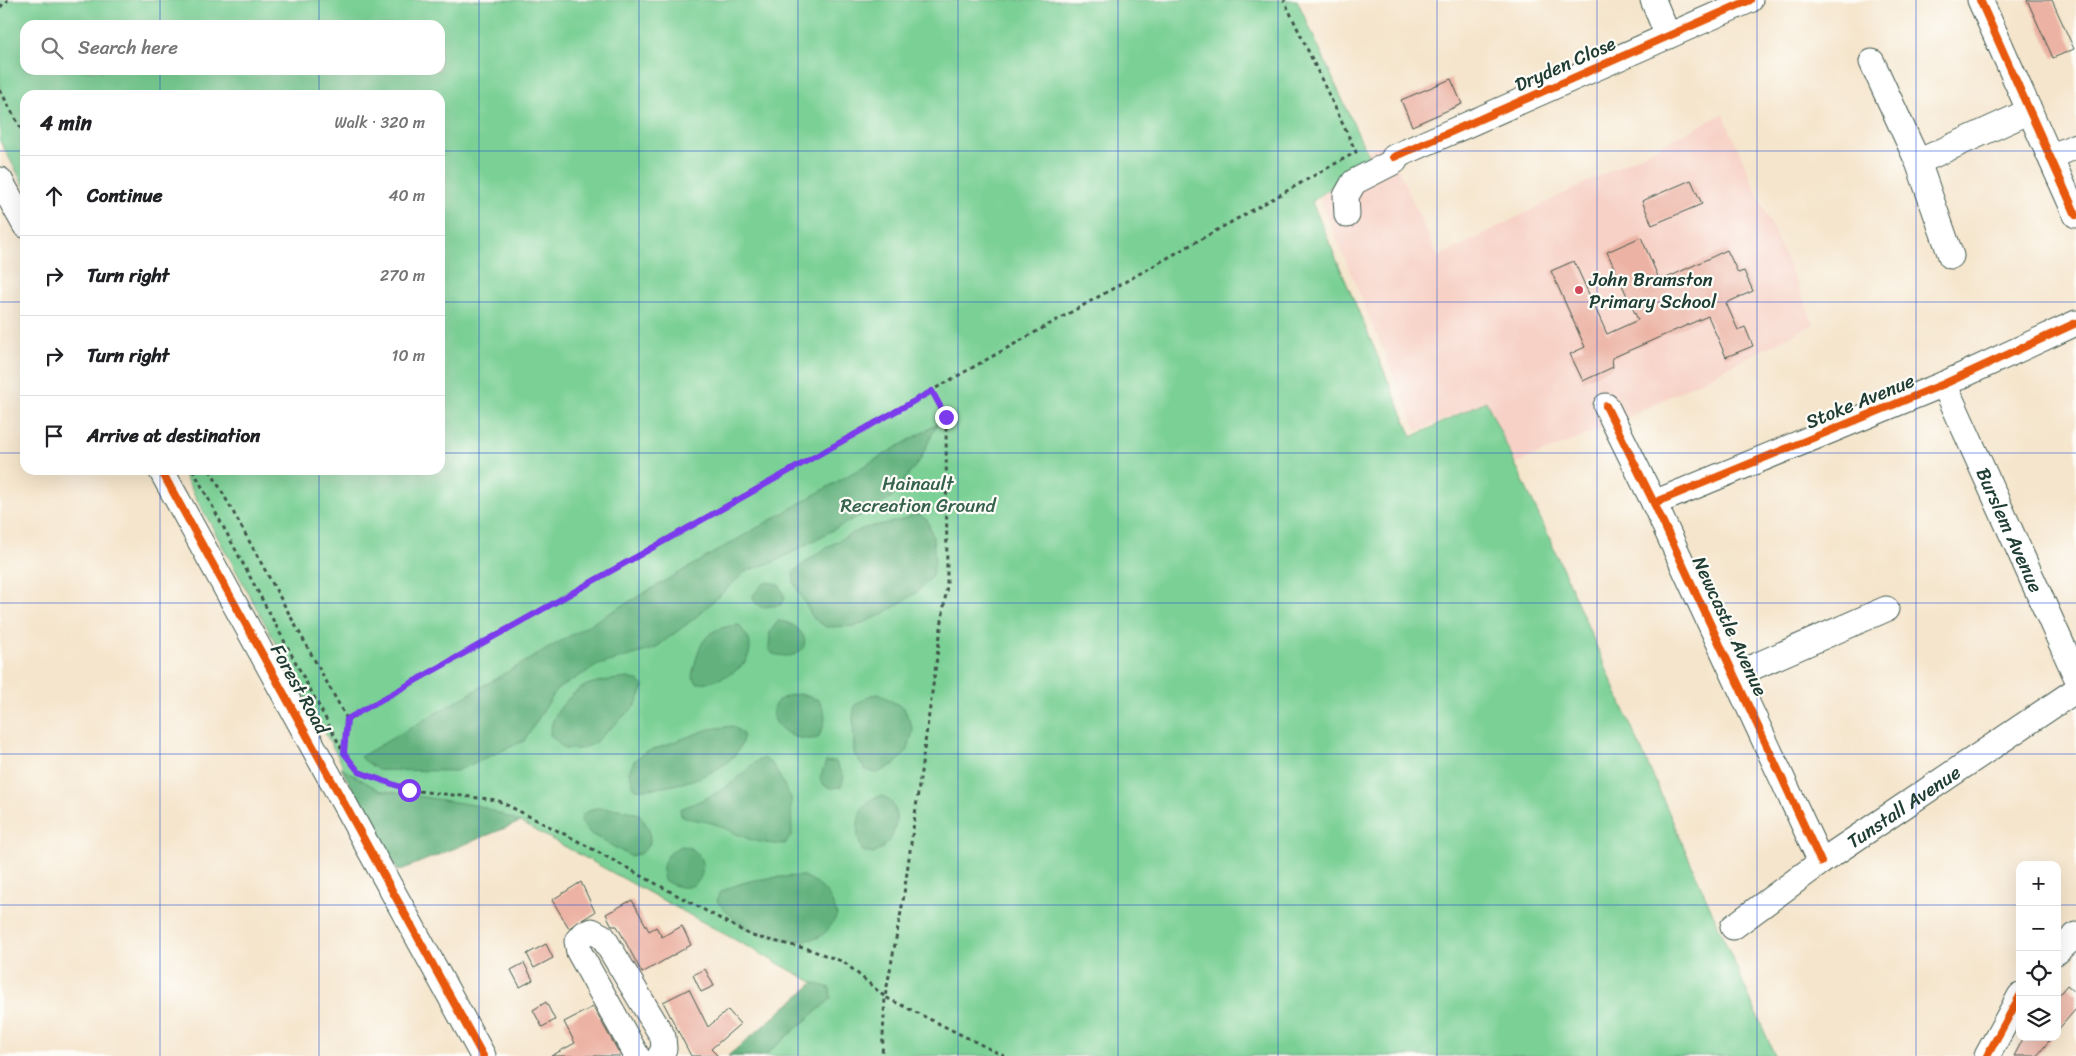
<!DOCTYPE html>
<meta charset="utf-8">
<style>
:root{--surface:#fff;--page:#f6f6f6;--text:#202124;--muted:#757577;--line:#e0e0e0}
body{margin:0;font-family:Sriracha,sans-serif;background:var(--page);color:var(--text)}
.controls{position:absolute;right:15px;bottom:15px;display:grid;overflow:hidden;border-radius:10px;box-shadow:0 5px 20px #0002}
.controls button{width:45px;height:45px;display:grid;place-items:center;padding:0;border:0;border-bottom:1px solid var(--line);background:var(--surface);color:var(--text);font:25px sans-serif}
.stop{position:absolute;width:15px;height:15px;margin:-11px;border:4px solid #7c3aed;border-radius:50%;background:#fff}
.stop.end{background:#7c3aed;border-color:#fff;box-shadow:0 1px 5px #0008}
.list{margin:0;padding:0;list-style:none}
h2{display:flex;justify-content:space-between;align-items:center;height:65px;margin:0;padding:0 20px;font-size:21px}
h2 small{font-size:16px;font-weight:400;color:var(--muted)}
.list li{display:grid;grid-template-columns:32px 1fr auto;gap:15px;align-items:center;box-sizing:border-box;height:80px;padding:0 20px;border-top:1px solid var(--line)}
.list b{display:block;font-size:19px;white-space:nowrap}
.list em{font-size:16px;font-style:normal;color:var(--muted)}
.icon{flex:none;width:28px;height:28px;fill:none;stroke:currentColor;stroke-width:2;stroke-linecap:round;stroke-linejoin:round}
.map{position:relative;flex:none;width:2076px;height:1056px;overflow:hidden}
.search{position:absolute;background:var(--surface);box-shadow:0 5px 20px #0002;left:20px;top:20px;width:425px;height:55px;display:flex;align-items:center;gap:12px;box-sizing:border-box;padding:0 18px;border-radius:15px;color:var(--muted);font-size:19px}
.panel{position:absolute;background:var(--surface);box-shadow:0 5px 20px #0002;left:20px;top:90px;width:425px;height:385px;border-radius:15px}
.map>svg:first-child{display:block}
.built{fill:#f7d1c6}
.green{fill:#7ad095;stroke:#4c8664;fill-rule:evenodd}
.forest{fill:#63b27e;stroke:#417859}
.building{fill:#ecb3a4}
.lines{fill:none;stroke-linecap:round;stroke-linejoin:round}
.minor-casing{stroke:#3f564b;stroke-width:27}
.path{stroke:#3f564b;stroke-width:3;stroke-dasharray:4 4;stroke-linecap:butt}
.minor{stroke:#fff;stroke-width:25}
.cycleway-casing{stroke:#fdfcf7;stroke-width:11}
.cycleway{stroke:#e8590c;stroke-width:8}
.route{stroke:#7c3aed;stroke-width:6}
.grid{fill:none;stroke:#1d4ed8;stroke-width:1;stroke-opacity:0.55}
.poi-dot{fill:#d1495b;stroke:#fdfcf7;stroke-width:2}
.labels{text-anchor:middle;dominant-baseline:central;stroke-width:4.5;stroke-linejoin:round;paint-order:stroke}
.street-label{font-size:19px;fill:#1f3d34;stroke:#fdfcf7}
.poi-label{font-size:19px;fill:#1f3d34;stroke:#fdfcf7;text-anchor:start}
.park-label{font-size:19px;fill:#36624c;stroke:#fdfcf7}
</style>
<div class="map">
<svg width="2076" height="1056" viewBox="0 0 2076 1056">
<rect width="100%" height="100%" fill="#fdfcf7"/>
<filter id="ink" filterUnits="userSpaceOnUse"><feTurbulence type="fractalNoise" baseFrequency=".02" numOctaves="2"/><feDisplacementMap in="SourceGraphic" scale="10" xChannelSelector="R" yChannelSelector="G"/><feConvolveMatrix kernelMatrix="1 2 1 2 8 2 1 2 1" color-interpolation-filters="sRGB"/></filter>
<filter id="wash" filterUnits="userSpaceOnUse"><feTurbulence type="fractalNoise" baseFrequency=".0096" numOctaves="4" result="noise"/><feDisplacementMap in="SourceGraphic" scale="20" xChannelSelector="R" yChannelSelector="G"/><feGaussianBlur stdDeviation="1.12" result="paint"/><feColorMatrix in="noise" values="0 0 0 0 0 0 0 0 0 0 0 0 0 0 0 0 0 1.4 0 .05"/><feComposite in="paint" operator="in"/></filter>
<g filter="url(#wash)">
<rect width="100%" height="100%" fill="#f5e5cc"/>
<!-- built -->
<polygon class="built" points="1723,114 1814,324 1615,424 1516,463 1486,401 1417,431 1311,178 1386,143 1438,257"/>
<!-- green -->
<path class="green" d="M0,0h1297l72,158 -57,44 100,235 74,-36 62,134 227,521h-1047l86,-73 -294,-161 -122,49 -57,-103 2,-2 -162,-296h259v-375h-415v92l-25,-46zM25,25h415v45h-415z"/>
<!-- forest -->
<g class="forest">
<polygon points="937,424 920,460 890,499 776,561 746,571 696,617 654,649 598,665 557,689 524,741 456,771 378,770 360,757"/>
<path d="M917,513l10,7 6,17 2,23 -3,16 -16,17 -33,21 -27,12 -30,1 -13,-9 -19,-35 -1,-10c15,-15 52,-38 72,-45 19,-5 36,-5 52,-15z"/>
<polygon points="770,582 780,586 785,598 781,605 760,607 754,601 753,595 763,584"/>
<path d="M778,621c22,1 39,25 15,34 -6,2 -14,0 -20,-1l-4,-5 1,-17z"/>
<path d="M739,625c4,6 11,13 11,21 1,24 -34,37 -53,37l-5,-7c8,-32 10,-48 47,-51z"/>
<path d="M628,678l11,3 5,6 -9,19 -42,38 -13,5h-16l-14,-14c0,-19 19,-41 35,-49 13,-6 29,-6 43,-8z"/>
<path d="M800,694l19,6c9,17 7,22 -1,38 -38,9 -70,-40 -18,-44z"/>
<polygon points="879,694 904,708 913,730 908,750 895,764 877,773 865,770 854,753 853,717 855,705 871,695"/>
<path d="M733,726l10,8c0,39 -77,57 -108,55l-6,-17 5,-11 10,-8 65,-24z"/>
<path d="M764,758l9,7 18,33 1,37 -7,9c-30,1 -43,-8 -70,-20 -11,-4 -23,-3 -34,-9l-1,-6c18,-7 35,-14 50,-25 13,-9 20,-21 34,-26z"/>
<polygon points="835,761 844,776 841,787 831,788 824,785 820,778 826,762"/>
<polygon points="341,768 379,790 480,806 520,822 398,871"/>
<path d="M882,796c18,6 17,31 7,45 -4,6 -10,10 -16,13l-10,-3c-10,-17 -7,-53 19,-55z"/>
<polygon points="595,808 621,809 639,814 649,829 650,843 642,853 630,856 591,834 581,822 583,814"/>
<path d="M682,846c35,4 23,61 -18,34 -4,-16 2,-28 18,-34z"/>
<path d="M804,876c17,7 28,21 33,39 -4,8 -9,16 -16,21 -14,9 -54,2 -69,-5 -14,-6 -25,-18 -35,-30l2,-8c26,-15 56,-16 85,-17z"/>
<polygon points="814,983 830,988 831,999 764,1056 728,1056"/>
</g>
<g id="blocks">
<!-- building -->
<g class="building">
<polygon points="2027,0 2052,0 2074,49 2053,58"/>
<polygon points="1451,79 1462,104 1412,126 1401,100"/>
<polygon points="1691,180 1702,204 1652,225 1642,201"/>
<polygon points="1641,237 1660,281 1727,250 1738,273 1744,271 1753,291 1726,303 1738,330 1745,327 1753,346 1726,357 1708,316 1612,358 1613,367 1583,381 1570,354 1585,347 1551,271 1574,261 1607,334 1638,320 1607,252"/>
<polygon points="581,882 595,912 569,928 552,900"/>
<polygon points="632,900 649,931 656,927 662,937 682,926 691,945 642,973 617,926 612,926 606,914"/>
<polygon points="546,944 553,958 534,968 527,954"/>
<polygon points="524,963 533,980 520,987 511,970"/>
<polygon points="705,969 714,986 701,992 693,975"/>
<polygon points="2067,985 2076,993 2076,1009 2057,1031 2057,997"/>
<polygon points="689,989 708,1027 728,1010 740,1024 711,1049 718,1056 691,1056 663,1002"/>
<polygon points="546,1002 555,1020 542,1027 533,1010"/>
<polygon points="593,1007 621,1056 551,1056 575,1043 564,1022"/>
<polygon points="2024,1037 2052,1037 2037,1056 2014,1056"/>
</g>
</g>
</g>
<g filter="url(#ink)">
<use href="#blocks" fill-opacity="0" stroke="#3f564b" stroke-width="1"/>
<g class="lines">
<!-- minor casing -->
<g class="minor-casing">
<g id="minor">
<polyline points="1653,0 1668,36"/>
<polyline points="1980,0 2076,215"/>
<polyline points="1872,62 1918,162 1951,256"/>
<polyline points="2051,157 2076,146"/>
<polyline points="1918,162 2030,111"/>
<polyline points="0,180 25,225"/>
<polyline points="1347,215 1346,196 1354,182 1395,161 1394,157 1750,0"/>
<path id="s1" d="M1944,384l132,292"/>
<polyline points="1606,406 1654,503 1821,862"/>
<polyline points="161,470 483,1056"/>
<polyline points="1654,503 1944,384 2076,323"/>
<polyline points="1735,675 1886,609"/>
<path id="s2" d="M1733,927l88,-65 255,-172"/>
<polyline points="2057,952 2076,935"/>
<polyline points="637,1056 579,952 577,941 583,934 592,931 603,937 663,1037 664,1049 660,1056"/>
<polyline points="1987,1056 2020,996"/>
</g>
</g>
<!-- path -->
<g class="path">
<polyline points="0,7 8,0"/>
<polyline points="0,90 25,136"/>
<polyline points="932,391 946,417 947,585 903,901 885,997 1004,1056"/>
<polyline points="193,470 344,753 359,772 409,790 497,800 574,839 752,936 808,949 844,962 885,997 882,1056"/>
<polyline points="210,470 347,719 1356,152 1284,0"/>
<polyline points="344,753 347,719"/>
</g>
<!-- minor -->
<use href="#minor" class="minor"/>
<!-- cycleway casing -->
<g class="cycleway-casing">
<g id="cycleway">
<polyline points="1980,0 2076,215"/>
<polyline points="1394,157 1750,0"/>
<polyline points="1606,406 1654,503 1821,862"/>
<polyline points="161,470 483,1056"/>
<polyline points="1654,503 1944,384 2076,323"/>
<polyline points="1987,1056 2020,996"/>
</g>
</g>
<!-- cycleway -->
<use href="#cycleway" class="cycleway"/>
</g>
</g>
<g class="lines" filter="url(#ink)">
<!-- route -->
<polyline class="route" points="409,790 359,772 344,753 347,719 932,391 946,417"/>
</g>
<!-- grid -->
<path class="grid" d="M160,0v25M319,0v25M479,0v1056M639,0v1056M798,0v1056M958,0v1056M1118,0v1056M1278,0v1056M1437,0v1056M1597,0v1056M1757,0v1056M1916,0v1056M160,70v25M319,70v25M0,151h25M440,151h1636M0,302h25M440,302h1636M0,453h25M440,453h1636M160,470v586M319,470v586M0,603h2076M0,754h2076M0,905h2020M2057,905h19"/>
<!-- markers -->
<circle class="poi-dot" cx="1579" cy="290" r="5"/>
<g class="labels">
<!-- street labels -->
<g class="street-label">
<text transform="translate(1565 64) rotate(-24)">Dryden Close</text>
<text transform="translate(1860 401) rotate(-22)">Stoke Avenue</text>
<text stroke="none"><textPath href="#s1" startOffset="160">Burslem Avenue</textPath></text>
<text transform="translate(1730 626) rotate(65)">Newcastle Avenue</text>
<text transform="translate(300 689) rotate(61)">Forest Road</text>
<text stroke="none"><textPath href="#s2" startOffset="209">Tunstall Avenue</textPath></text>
</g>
<!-- poi labels -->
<g class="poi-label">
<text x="1589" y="279">John Bramston<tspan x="1589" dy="22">Primary School</tspan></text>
</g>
<!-- park labels -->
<g class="park-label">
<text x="918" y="483">Hainault<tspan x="918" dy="22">Recreation Ground</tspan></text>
</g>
</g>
</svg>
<div class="controls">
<button>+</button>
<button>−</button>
<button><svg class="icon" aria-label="locate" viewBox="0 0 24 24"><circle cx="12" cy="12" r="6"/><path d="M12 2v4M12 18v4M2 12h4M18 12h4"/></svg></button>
<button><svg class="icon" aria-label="layers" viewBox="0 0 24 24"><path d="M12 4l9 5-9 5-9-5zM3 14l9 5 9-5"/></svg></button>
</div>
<div class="stop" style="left:409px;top:790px"></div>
<div class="stop end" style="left:946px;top:417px"></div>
<div class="search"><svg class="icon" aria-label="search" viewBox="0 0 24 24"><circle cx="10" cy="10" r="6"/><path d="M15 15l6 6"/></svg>Search here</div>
<section class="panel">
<h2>4 min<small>Walk · 320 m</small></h2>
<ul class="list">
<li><svg class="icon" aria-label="ahead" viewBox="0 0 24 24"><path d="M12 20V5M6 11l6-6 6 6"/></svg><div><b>Continue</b></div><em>40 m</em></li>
<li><svg class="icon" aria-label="right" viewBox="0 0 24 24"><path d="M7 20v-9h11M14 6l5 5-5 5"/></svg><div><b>Turn right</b></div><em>270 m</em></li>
<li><svg class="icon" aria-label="right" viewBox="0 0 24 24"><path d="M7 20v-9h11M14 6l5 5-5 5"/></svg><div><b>Turn right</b></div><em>10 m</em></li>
<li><svg class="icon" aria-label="arrive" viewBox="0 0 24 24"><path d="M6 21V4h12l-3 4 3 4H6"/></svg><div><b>Arrive at destination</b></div></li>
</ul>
</section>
</div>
